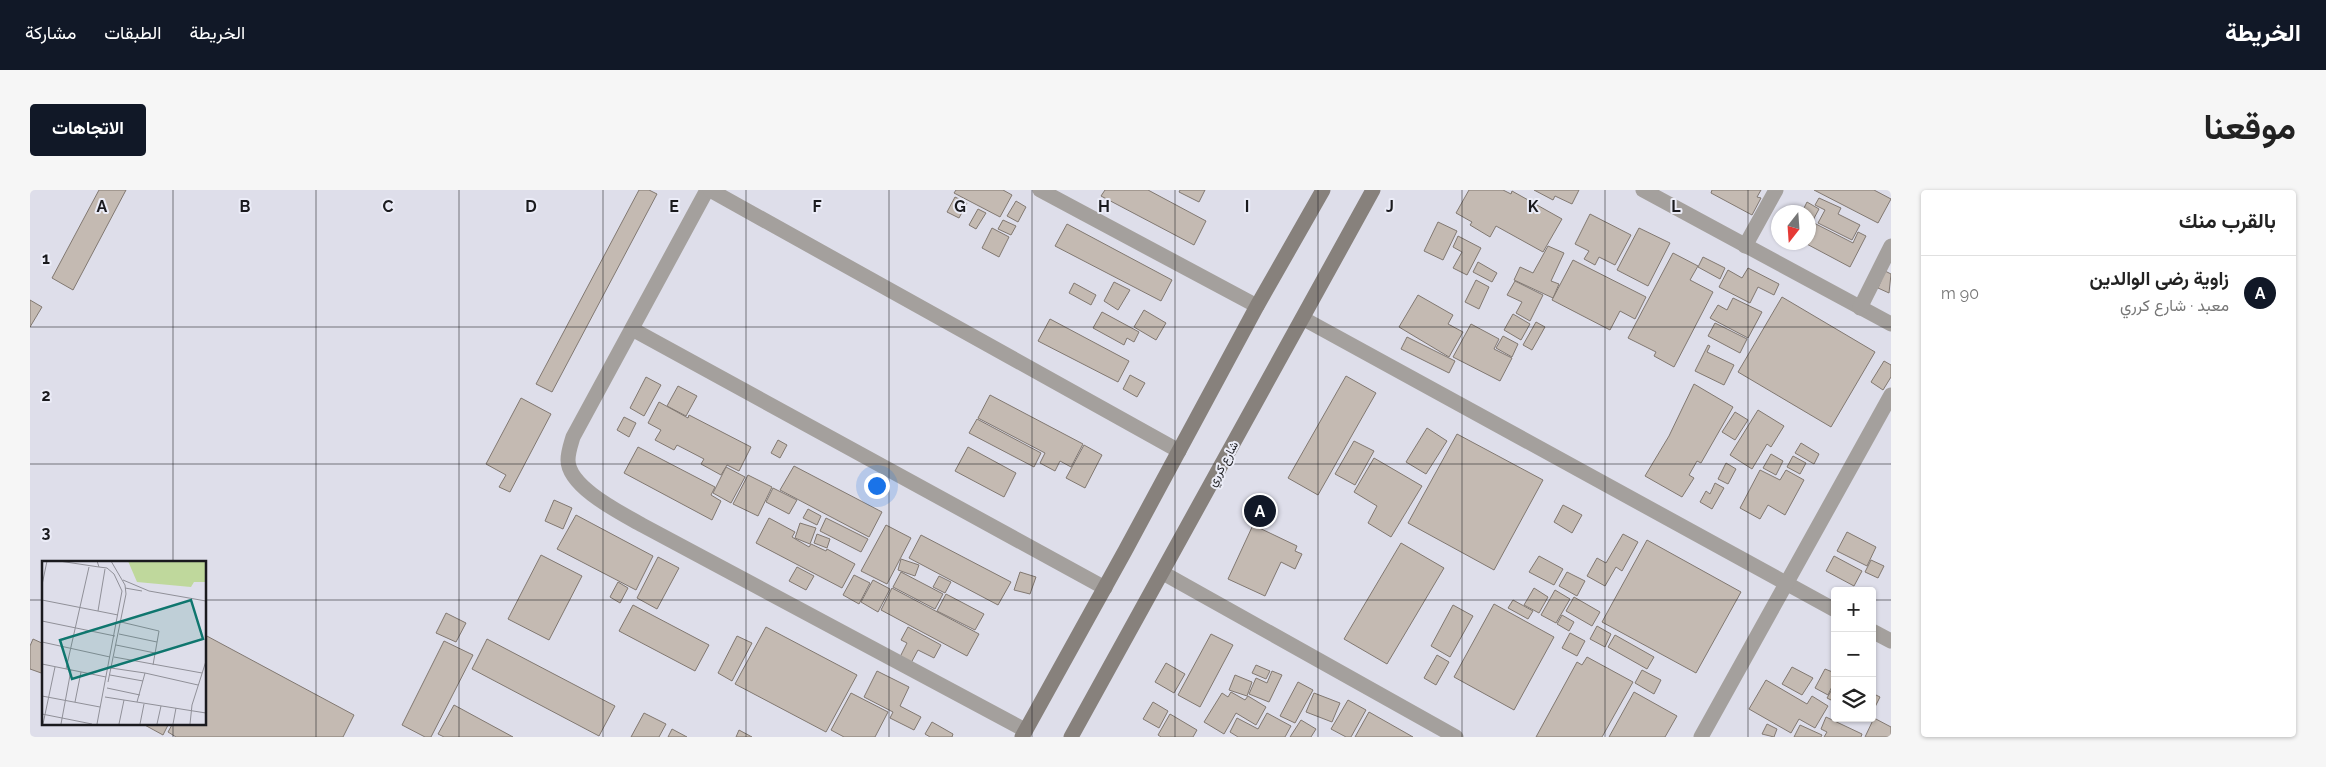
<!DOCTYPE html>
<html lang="ar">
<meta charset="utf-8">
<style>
:root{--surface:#fff;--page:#f6f6f6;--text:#222;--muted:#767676;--line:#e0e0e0;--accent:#111827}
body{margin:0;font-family:Raleway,Vazirmatn,sans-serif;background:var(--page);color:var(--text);direction:rtl}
.controls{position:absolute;right:15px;bottom:15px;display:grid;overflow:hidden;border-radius:5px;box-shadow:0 1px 4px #0004}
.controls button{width:45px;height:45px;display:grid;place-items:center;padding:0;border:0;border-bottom:1px solid var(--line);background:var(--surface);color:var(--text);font:25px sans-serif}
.compass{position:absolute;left:1741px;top:15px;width:45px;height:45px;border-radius:50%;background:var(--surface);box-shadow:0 1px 4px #0004;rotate:197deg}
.you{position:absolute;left:846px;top:295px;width:18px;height:18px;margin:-12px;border:4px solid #fff;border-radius:50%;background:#1a73e8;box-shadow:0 0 0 8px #1a73e833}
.badge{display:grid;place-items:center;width:32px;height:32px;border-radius:50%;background:var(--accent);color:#fff;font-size:16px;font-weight:700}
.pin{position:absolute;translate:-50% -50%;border:2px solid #fff;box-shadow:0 1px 5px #0006}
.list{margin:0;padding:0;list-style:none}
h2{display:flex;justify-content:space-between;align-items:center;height:65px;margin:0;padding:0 20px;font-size:21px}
h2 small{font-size:16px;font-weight:400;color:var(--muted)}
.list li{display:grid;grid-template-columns:32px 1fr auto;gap:15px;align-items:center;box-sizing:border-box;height:75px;padding:0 20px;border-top:1px solid var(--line)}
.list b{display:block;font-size:19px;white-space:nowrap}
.list p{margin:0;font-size:16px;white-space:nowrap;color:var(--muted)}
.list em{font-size:16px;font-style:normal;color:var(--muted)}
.icon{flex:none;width:28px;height:28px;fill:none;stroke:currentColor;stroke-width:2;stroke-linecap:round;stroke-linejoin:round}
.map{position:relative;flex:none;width:1861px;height:547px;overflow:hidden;direction:ltr;border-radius:5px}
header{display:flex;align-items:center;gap:30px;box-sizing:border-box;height:70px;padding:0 25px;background:var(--accent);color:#fff}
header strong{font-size:24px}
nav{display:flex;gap:28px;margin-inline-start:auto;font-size:18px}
.intro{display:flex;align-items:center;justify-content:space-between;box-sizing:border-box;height:120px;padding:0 30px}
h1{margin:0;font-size:35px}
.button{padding:12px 22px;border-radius:5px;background:var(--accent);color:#fff;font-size:18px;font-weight:700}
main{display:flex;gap:30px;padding:0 30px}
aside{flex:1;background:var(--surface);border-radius:5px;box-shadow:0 1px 4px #0004}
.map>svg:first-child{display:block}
.building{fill:#c4bab2;stroke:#817871}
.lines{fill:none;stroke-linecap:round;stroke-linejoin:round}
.minor{stroke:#a4a09d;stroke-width:15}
.secondary{stroke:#87817c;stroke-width:15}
.grid{fill:none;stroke:#1a1a1e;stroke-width:1;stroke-opacity:0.55}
.labels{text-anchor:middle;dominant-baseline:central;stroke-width:4;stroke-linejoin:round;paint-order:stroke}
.street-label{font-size:12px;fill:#1a1a1e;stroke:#ebecf7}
.inset-road{fill:none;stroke:#909098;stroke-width:1}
.view{fill:#0f766e;fill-opacity:0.15;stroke:#0f766e;stroke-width:2.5}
.inset-edge{fill:none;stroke:#1a1a1e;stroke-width:2.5}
.grid-label{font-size:16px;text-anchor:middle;font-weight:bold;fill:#1a1a1e;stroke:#ebecf7;stroke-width:4;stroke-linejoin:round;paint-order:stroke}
</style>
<header>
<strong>الخريطة</strong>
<nav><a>الخريطة</a><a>الطبقات</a><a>مشاركة</a></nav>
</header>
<div class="intro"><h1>موقعنا</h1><a class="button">الاتجاهات</a></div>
<main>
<aside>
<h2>بالقرب منك<small></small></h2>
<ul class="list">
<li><span class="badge">A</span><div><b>زاوية رضى الوالدين</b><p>معبد · شارع كرري</p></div><em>90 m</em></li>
</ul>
</aside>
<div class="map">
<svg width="1861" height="547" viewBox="0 0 1861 547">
<rect width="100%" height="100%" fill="#dedeea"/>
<!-- building -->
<g class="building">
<polygon points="69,0 96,0 43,100 22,88"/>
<polygon points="609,0 619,0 627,4 522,202 506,194"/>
<polygon points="926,0 973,0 982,5 970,27 924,3"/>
<polygon points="1075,0 1118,0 1176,31 1164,55 1071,6"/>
<polygon points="1150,0 1175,0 1169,12 1149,2"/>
<polygon points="1439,0 1473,0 1481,4 1482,1 1532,29 1513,62 1466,36 1460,47 1440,35 1442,32 1426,23"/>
<polygon points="1504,0 1549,0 1542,14 1525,6 1523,10"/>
<polygon points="1682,0 1731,0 1727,7 1731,8 1722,25 1681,3"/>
<polygon points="1784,0 1844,0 1861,9 1848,33"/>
<polygon points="925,7 937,13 929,28 917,22"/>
<polygon points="1789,8 1811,18 1808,24 1830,35 1822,50 1788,33 1795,20 1785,15"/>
<polygon points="986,11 996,17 988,32 977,26"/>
<polygon points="1777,12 1789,19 1782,32 1823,53 1828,42 1836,46 1820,77 1773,52 1778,52 1778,22 1772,22"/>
<polygon points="948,19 956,23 946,39 939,35"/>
<polygon points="1560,24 1601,45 1585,75 1569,67 1565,75 1554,69 1559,61 1545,54"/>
<polygon points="973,30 986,36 981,45 968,39"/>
<polygon points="1408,32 1427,41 1413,70 1394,61"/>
<polygon points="1037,34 1142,90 1131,111 1025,56"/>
<polygon points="962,38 979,47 969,67 952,58"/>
<polygon points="1609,38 1640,53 1618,96 1587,80"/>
<polygon points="1428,46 1451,58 1437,85 1423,78 1432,62 1423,57"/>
<polygon points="1518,56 1534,63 1521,91 1529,94 1523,108 1484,90 1490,77 1503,83"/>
<polygon points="1643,63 1668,76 1660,90 1683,102 1644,177 1624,166 1626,162 1598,148"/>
<polygon points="1673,67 1695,78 1690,89 1668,77"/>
<polygon points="1543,70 1616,107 1605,129 1590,121 1580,140 1522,110"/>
<polygon points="1448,72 1467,83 1462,92 1443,82"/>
<polygon points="1718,78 1749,94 1744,105 1728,97 1720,113 1689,97 1698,80 1712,88"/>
<polygon points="1855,81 1861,84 1859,103 1848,98"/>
<polygon points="1446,90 1459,97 1449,119 1435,112"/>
<polygon points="1485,91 1513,105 1500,131 1486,123 1492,112 1477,105"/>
<polygon points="1084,92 1100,100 1088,120 1074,111"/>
<polygon points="1044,93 1066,105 1061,115 1039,103"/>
<polygon points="1388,105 1423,125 1418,134 1433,142 1419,167 1369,137"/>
<polygon points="1752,107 1845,162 1801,237 1708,182"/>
<polygon points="1703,108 1732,122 1718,148 1680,128 1688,115 1697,120"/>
<polygon points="0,110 12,117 0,137"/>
<polygon points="1114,120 1136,133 1126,150 1104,137"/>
<polygon points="1072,122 1109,142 1104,152 1097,148 1094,155 1063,138"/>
<polygon points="1483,124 1500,134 1491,150 1474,140"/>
<polygon points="1020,129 1099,171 1088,192 1008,151"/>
<polygon points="1506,132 1515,137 1502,160 1493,155"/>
<polygon points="1685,133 1717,149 1710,163 1678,146"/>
<polygon points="1441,134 1469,149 1464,159 1482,168 1470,191 1423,167"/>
<polygon points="1473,146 1488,154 1482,167 1466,158"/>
<polygon points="1377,147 1425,171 1419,183 1371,159"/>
<polygon points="1678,155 1680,156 1677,162 1704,175 1694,195 1665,181"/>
<polygon points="1854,171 1861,175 1861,187 1853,200 1841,192"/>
<polygon points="1100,185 1115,193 1107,207 1093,199"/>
<polygon points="1316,186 1346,203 1288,305 1258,288"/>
<polygon points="616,187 631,195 614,226 600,218"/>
<polygon points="1664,194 1703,217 1671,273 1667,271 1659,285 1664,288 1652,307 1615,286 1639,246"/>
<polygon points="648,196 667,206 656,226 637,216"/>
<polygon points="960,205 1053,254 1041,277 1030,271 1025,281 1010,273 1015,263 948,228"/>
<polygon points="491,208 521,224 480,302 469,297 476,285 456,274"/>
<polygon points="629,212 658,228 659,225 721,257 709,281 697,275 691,285 671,274 674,269 647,255 644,260 625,250 631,240 618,233"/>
<polygon points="1728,220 1754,236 1741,257 1737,254 1722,279 1700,265"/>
<polygon points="1705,222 1718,230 1705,250 1692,242"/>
<polygon points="594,227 606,233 599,247 587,240"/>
<polygon points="947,229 1011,263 1004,277 939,243"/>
<polygon points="1397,238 1417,251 1396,284 1376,272"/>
<polygon points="1427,244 1513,290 1464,380 1378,333"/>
<polygon points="748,250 757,255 750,268 741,263"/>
<polygon points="1324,251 1344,261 1325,295 1305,284"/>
<polygon points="1771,253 1789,264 1784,274 1765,263"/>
<polygon points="1054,255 1072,265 1055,298 1036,288"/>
<polygon points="608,257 685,297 681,305 691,311 682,330 594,283"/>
<polygon points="938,257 986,283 974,307 925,281"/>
<polygon points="1741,264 1753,271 1746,285 1733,278"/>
<polygon points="1763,266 1776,273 1770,284 1757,277"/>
<polygon points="1344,268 1392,296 1361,347 1338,333 1347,316 1324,302"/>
<polygon points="1696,273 1706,279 1698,294 1688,289"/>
<polygon points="764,276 852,322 839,347 750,300"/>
<polygon points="696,277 715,287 701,313 683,303"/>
<polygon points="1730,280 1750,290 1756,280 1774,290 1755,325 1738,315 1730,329 1710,318"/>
<polygon points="718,285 742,297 728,326 703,314"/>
<polygon points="1685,293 1694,298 1682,319 1670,312 1676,301 1680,304"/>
<polygon points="743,298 767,310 759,324 736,312"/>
<polygon points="524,310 542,318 533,339 515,331"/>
<polygon points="1533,315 1552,325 1542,343 1524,332"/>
<polygon points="778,319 791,326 787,335 773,328"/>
<polygon points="546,325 623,366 606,400 527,359"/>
<polygon points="739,328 765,342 762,347 779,357 781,354 796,361 797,359 825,374 812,398 726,353"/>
<polygon points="796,328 838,349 831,362 790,341"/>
<polygon points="770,333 786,338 780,354 765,348"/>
<polygon points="856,335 881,348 857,394 831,381"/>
<polygon points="1223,335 1267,356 1265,361 1272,364 1265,379 1251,372 1235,406 1198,389"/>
<polygon points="1817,342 1846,357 1837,376 1807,361"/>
<polygon points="787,344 800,349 797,358 784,353"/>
<polygon points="1593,344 1608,352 1592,381 1586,377 1575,396 1557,386 1567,368 1576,373"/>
<polygon points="891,345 981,392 968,415 879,368"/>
<polygon points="1617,350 1711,402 1666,483 1572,432"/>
<polygon points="1371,353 1414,378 1357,474 1314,449"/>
<polygon points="511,365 552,386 519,450 478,429"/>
<polygon points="1509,366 1533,379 1524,395 1499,382"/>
<polygon points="1804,366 1832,381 1824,396 1796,381"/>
<polygon points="628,367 649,378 627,419 607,408"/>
<polygon points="871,369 889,375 885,386 868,380"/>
<polygon points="1841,370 1854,376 1848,388 1835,382"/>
<polygon points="767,377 784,386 776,400 759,391"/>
<polygon points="871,382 913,404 905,419 863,397"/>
<polygon points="990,382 1006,387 1000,404 984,400"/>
<polygon points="1537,382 1555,391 1547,406 1529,396"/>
<polygon points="824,385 840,393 829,414 813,405"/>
<polygon points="909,386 921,392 915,403 903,397"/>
<polygon points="843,390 860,399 848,422 831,412"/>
<polygon points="588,392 598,398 590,413 580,407"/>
<polygon points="862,398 949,444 937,466 851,420"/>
<polygon points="1504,398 1518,407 1509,423 1494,415"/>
<polygon points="1525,400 1540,409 1526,433 1511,425"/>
<polygon points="916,404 954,424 945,440 907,421"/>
<polygon points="1544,407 1570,422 1562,436 1536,421"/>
<polygon points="1483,410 1503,421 1498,429 1478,418"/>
<polygon points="1464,414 1524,447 1484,520 1424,487"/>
<polygon points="603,415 679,455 665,481 589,441"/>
<polygon points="1423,415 1443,426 1420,467 1401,456"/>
<polygon points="416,423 436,433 426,452 406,443"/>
<polygon points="1532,425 1544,432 1539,441 1527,434"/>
<polygon points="1567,436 1581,444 1575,457 1560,449"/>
<polygon points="736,437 827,485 796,542 705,494"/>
<polygon points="878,437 911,455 904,468 888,460 881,473 870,467 877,453 871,450"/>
<polygon points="1540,443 1555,451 1547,466 1532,458"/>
<polygon points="1181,444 1203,455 1170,517 1148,505"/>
<polygon points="175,445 324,525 313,547 146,547 138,542 143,533 175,533"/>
<polygon points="1585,445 1624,467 1617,479 1578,457"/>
<polygon points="707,446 722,453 702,491 688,483"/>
<polygon points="3,449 14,454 14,484 0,479 0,456"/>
<polygon points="457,449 585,516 569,546 442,479"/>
<polygon points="414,451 443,465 401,547 395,547 372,535"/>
<polygon points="1407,465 1419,472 1406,495 1394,488"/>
<polygon points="1557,467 1603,492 1572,547 1506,547 1547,472 1552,475"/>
<polygon points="1136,473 1155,484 1144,503 1125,492"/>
<polygon points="1226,475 1240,481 1236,489 1222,483"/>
<polygon points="1762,477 1783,488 1772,505 1752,494"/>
<polygon points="1795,479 1805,483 1805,490 1798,505 1785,498"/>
<polygon points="1612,480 1631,490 1624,504 1605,493"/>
<polygon points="847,481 879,497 870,516 891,527 884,540 860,528 863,522 834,507"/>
<polygon points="1242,481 1252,485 1239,512 1219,504 1226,488 1237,493"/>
<polygon points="1205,485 1222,492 1217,506 1199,500"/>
<polygon points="1736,490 1777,514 1782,506 1798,516 1785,538 1769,529 1761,543 1719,519"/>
<polygon points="1268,492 1283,500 1265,533 1250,526"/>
<polygon points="1805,494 1805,512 1797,508"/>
<polygon points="1201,502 1215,510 1218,506 1236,517 1226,535 1206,523 1194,544 1174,532 1192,503 1198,507"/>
<polygon points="1604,502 1647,526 1635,547 1579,547"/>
<polygon points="821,503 858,522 845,547 814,547 801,540"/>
<polygon points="1284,503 1310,513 1302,532 1276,522"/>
<polygon points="1842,503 1850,507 1842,523"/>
<polygon points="1318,510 1336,520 1321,547 1316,547 1301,539"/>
<polygon points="1123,512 1138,521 1129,538 1113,529"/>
<polygon points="424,515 483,547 414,547 408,544"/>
<polygon points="1339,522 1383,547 1325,547"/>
<polygon points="614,523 636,534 629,547 601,547"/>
<polygon points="1237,523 1261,536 1255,547 1208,547 1200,542 1207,528 1228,539"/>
<polygon points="1140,524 1167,540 1163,547 1131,547 1128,545"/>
<polygon points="1796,527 1832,544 1831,547 1794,547 1797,542 1791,539"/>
<polygon points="1844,528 1861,537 1861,547 1835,547"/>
<polygon points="1271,530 1286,539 1281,547 1260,547"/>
<polygon points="902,532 923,544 922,547 900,547 895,544"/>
<polygon points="111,533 139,533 133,545"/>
<polygon points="1737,534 1747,539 1744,547 1732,544"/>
<polygon points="1770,535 1792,545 1791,547 1764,547"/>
<polygon points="642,539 657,547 638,547"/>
<polygon points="709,540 722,547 706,547"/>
</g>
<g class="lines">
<!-- minor -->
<g class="minor">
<path d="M677,0l-134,247c-2,7 -5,15 -5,23 0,27 53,53 74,65l383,205"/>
<polyline points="680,0 1149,261"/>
<polyline points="1010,0 1227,116"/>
<polyline points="1613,0 1861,134"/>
<polyline points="1715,56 1746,0"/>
<polyline points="1830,118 1861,56"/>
<polyline points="1274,129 1805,420"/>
<polyline points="602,139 1075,398"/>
<polyline points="1133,383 1426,547"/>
<polyline points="1842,441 1861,451"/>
<polyline points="1671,547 1861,205"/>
</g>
<!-- secondary -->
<g class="secondary">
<polyline points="992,547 1095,361 1227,116 1293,0"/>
<polyline points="1041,547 1343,0"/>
</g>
</g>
<!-- grid -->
<path class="grid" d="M143,0v372M286,0v547M429,0v547M573,0v547M716,0v547M859,0v547M1002,0v547M1145,0v547M1288,0v547M1432,0v547M1575,0v547M1718,0v547M0,137h1861M0,274h1861M0,410h14M175,410h1630M1842,410h19M143,533v14"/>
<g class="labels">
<!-- street labels -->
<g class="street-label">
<text transform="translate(1193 274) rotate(-61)">شارع كرري</text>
</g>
</g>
<!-- overview -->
<g transform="translate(12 371)">
<rect width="164" height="164" fill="#dedeea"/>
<path d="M86,0h78v21h-12l-3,5 -54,-5z" fill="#bfd89c"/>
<path class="inset-road" d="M17,0l40,6M55,0l2,6 8,1 7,6 8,17 -25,133M81,19l26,11 57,10M0,24l5,-24M83,27l17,3M0,39l76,15M56,50l7,-42M0,60l73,15M79,61l38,9 -6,34M77,73l38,8M0,81l68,15M74,84l39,8M72,96l88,16M0,103l64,13M69,107l34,5M24,108l23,-102M68,114l33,6M66,121l18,-88 -1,-9 -14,-24M65,127l33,7M0,135l58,11M63,136l101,16M33,141l6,-30M95,141l8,-29 53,12M0,153l50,10M1,163l12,-57M19,163l10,-54M77,163l5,-24M98,163l4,-20M115,163l4,-18M131,163l3,-16M148,163l2,-19 14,-44"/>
<path class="view" d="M149,39l12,39 -131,40 -12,-39z"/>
<rect width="164" height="164" class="inset-edge"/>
</g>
<g class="grid-label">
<text x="72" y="22">A</text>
<text x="215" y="22">B</text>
<text x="358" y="22">C</text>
<text x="501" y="22">D</text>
<text x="644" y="22">E</text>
<text x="787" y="22">F</text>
<text x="930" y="22">G</text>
<text x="1074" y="22">H</text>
<text x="1217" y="22">I</text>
<text x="1360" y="22">J</text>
<text x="1503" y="22">K</text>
<text x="1646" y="22">L</text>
<text x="16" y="74">1</text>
<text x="16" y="211">2</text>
<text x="16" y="348">3</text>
</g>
</svg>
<div class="controls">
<button>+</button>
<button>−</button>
<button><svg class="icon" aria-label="layers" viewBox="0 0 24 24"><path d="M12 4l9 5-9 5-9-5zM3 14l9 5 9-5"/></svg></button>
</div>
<svg class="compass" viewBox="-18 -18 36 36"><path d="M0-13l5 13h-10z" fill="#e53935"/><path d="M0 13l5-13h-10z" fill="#767676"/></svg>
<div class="you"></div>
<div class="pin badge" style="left:1230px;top:321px">A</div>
</div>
</main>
